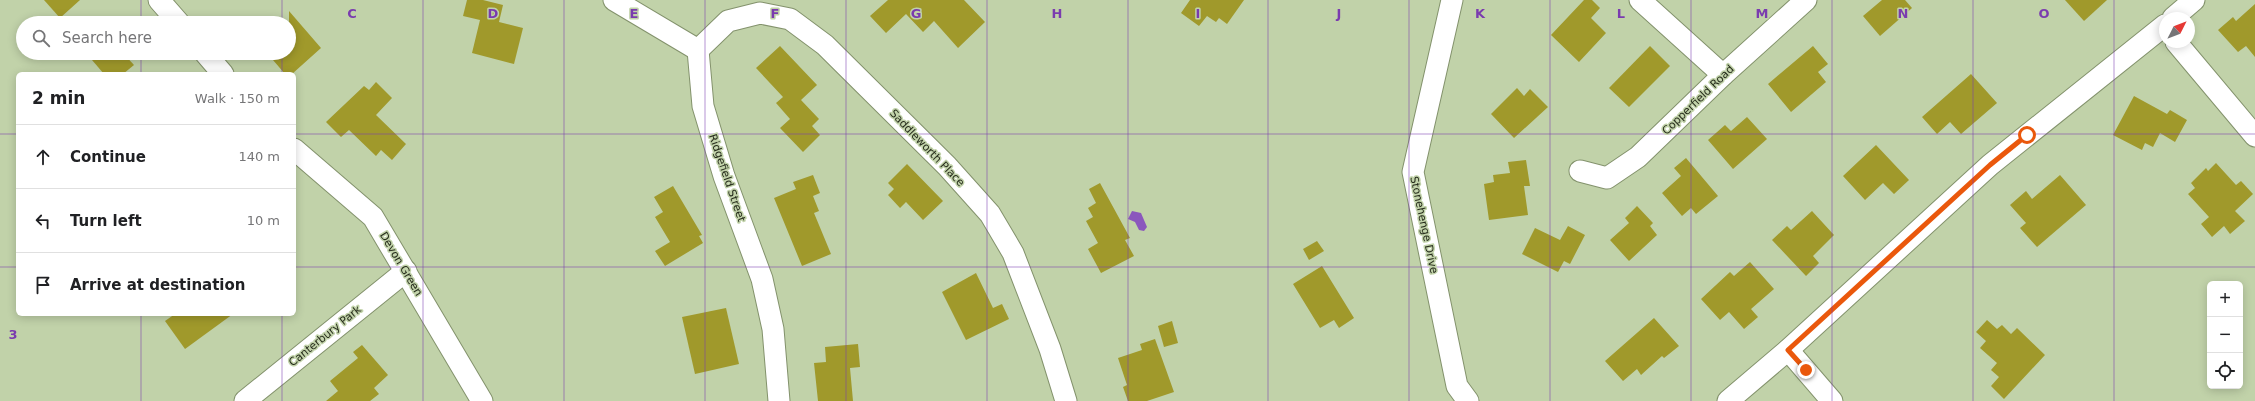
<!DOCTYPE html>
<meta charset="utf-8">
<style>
:root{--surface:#fff;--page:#f6f6f6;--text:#202124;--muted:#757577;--line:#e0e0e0}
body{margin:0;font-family:"DejaVu Sans",sans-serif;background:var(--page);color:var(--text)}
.controls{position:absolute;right:12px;bottom:12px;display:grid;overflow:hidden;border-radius:6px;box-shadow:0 2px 10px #0003}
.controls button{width:36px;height:36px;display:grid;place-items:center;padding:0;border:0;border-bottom:1px solid var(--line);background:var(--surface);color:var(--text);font:20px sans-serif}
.compass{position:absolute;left:2159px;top:12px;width:36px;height:36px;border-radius:50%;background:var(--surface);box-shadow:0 2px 10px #0003;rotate:48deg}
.stop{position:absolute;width:12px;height:12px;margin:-9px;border:3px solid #ea580c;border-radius:50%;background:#fff}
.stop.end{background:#ea580c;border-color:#fff;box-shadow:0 1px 4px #0008}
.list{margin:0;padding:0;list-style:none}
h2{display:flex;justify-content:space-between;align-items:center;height:52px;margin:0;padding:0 16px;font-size:17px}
h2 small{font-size:13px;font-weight:400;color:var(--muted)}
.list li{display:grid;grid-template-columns:26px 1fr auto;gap:12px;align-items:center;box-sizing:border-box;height:64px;padding:0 16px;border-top:1px solid var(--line)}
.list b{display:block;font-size:15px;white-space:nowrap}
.list em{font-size:13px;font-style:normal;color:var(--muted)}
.icon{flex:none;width:22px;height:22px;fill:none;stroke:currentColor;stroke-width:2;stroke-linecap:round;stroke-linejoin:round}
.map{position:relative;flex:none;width:2255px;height:401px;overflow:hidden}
.search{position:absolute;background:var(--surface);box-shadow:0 2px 10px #0003;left:16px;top:16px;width:280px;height:44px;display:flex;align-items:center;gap:10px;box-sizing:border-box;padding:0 14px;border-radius:22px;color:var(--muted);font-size:15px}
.panel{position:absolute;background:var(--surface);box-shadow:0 2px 10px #0003;left:16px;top:72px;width:280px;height:244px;border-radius:6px}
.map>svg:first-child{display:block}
.water{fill:#8b57bd}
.building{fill:#a0992b}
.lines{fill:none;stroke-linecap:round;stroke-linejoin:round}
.minor-casing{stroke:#83926c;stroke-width:23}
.minor{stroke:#fff;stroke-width:21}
.route{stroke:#ea580c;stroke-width:5}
.grid{fill:none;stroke:#7a3baf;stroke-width:1;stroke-opacity:0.55}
.labels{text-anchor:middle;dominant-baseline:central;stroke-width:3;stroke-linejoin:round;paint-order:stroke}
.street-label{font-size:11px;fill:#262c1c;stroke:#c1d2a9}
.grid-label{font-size:13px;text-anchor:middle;font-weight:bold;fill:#7a3baf;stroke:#c1d2a9;stroke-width:3;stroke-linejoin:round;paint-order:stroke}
</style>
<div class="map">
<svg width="2255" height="401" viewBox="0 0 2255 401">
<rect width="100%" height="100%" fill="#c1d2a9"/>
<!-- water -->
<polygon class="water" points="1132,211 1141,213 1147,227 1144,231 1139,230 1135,222 1128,219"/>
<!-- building -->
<g class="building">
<polygon points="44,0 80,0 60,18"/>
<polygon points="467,0 483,0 503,5 499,22 523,28 514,64 472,53 480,20 463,16"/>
<polygon points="888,0 964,0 985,22 958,48 934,21 923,32 906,14 886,33 870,16"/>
<polygon points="1190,0 1244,0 1227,24 1219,18 1216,22 1207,16 1199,26 1181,13"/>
<polygon points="1584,0 1592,0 1600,8 1591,18 1606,33 1579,62 1551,35"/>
<polygon points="1882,0 1905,0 1912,8 1880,36 1863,16"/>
<polygon points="2065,0 2107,0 2084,21"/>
<polygon points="2255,4 2255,57 2246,46 2238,52 2218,30 2233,17 2236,21"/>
<polygon points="289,11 321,48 292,74 285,74 267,53 289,53"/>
<polygon points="780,46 817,85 801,100 819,119 812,126 820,135 803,152 780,128 790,119 776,103 783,97 756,68"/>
<polygon points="1650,46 1670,66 1629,107 1609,88"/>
<polygon points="1813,46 1828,64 1818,72 1826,82 1791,112 1768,84"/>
<polygon points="86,53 123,53 134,65 123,74 104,74"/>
<polygon points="1971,74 1997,103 1961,134 1950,122 1937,134 1922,117"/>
<polygon points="376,82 392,98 376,115 406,144 392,160 381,150 376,156 349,130 341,137 326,122 364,86 369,90"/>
<polygon points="1517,88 1524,96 1530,89 1548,107 1514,138 1491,114"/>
<polygon points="2134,96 2167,114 2170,110 2187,120 2175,142 2160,133 2153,147 2145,143 2142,150 2113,135"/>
<polygon points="1747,117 1767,139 1733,169 1708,140 1725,125 1731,131"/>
<polygon points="1876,145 1909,180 1894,194 1883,183 1865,200 1843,176"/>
<polygon points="1686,158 1718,196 1696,214 1691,208 1682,216 1662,193 1681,176 1674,168"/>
<polygon points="1526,160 1530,186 1524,186 1528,215 1489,220 1484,184 1494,182 1493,175 1510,173 1508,162"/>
<polygon points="2216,163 2236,185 2241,181 2253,194 2235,211 2245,221 2230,234 2224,226 2212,237 2201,224 2209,217 2188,194 2195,188 2191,183 2206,168 2208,171"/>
<polygon points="907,164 943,201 923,220 906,202 900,208 888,195 894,189 888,183"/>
<polygon points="813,175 820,193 813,196 819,211 814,213 831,254 802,266 774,198 796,189 793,182"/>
<polygon points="2060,175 2086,205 2037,247 2020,228 2026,223 2010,205 2026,191 2032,199"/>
<polygon points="1100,183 1130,238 1125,240 1134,256 1101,273 1088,249 1098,243 1086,221 1093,217 1088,208 1096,203 1089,189"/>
<polygon points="673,186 702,235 699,236 703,243 665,266 655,251 670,242 655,217 663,212 654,197"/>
<polygon points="1637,206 1653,223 1650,226 1657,235 1629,261 1610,240 1629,223 1625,218"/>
<polygon points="1812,211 1834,235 1813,256 1819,263 1806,276 1772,240 1787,226 1791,230"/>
<polygon points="1568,226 1585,235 1570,264 1564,261 1558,272 1522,254 1535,228 1560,240"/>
<polygon points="1317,241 1324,251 1309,260 1303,249"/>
<polygon points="1750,262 1774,289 1751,309 1758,317 1744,329 1729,312 1720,320 1701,299 1730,272 1734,276"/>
<polygon points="1322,266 1354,318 1339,328 1334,320 1320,328 1293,284"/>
<polygon points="976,273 993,308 1002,304 1009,319 966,340 942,292"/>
<polygon points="726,308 739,364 695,374 682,317"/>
<polygon points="175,314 233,314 185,349 165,321"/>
<polygon points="1654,318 1679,346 1664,358 1662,356 1641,375 1637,369 1623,381 1605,361"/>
<polygon points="1987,320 1997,329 2002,325 2011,334 2017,328 2045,355 2004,399 1991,386 1999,377 1991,370 1997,363 1980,348 1986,341 1976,332"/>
<polygon points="1172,321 1178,343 1164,347 1158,326"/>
<polygon points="1155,339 1174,392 1147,401 1128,401 1123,387 1127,385 1118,358 1142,350 1140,344"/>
<polygon points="858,344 860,367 850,368 853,401 818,401 814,363 826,362 825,347"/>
<polygon points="362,345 388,375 374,388 379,394 370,401 326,401 338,391 330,381 358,358 353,352"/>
</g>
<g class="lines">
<!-- minor casing -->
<g class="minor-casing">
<g id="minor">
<polyline points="159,0 179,23"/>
<polyline points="614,0 698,50"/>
<polyline points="1452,0 1413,172 1457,386 1468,401"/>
<polyline points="1640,0 1723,75"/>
<polyline points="2173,18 2194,0"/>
<polyline points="2176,42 2255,136"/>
<polyline points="698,50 728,21 760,13 790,19 825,45 947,166 990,214 1013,253 1050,349 1066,401"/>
<polyline points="698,50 703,106 724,176 762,279 773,329 779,401"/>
<polyline points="205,53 223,74"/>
<polyline points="294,149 373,217 482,401"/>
<polyline points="1580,171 1607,178 1638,157 1723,75 1806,0"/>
<polyline points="1788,350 1832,401"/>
<polyline points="245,401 406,271"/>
<polyline points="1728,401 1788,350 1990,165 2165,25"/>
</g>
</g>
<!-- minor -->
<use href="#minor" class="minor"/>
</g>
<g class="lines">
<!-- route -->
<polyline class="route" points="1806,370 1788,350 1990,165 2027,135"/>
</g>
<!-- grid -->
<path class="grid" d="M141,0v23M282,0v23M423,0v401M564,0v401M705,0v401M846,0v401M987,0v401M1128,0v401M1268,0v401M1409,0v401M1550,0v401M1691,0v401M1832,0v401M1973,0v401M2114,0v401M141,53v21M282,53v21M0,134h18M294,134h1961M0,267h18M294,267h1961M141,314v87M282,314v87"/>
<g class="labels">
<!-- street labels -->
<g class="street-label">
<text transform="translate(1698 100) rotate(-44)">Copperfield Road</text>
<text transform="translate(927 148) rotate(46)">Saddleworth Place</text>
<text transform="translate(727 178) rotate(71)">Ridgefield Street</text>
<text transform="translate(1424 225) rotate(78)">Stonehenge Drive</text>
<text transform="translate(401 264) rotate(59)">Devon Green</text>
<text transform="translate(325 336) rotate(-39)">Canterbury Park</text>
</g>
</g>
<g class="grid-label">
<text x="352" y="18">C</text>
<text x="493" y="18">D</text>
<text x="634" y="18">E</text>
<text x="775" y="18">F</text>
<text x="916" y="18">G</text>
<text x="1057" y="18">H</text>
<text x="1198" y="18">I</text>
<text x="1339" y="18">J</text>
<text x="1480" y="18">K</text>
<text x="1621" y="18">L</text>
<text x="1762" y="18">M</text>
<text x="1903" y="18">N</text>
<text x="2044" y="18">O</text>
<text x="13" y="339">3</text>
</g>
</svg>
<div class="controls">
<button>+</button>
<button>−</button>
<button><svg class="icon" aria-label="locate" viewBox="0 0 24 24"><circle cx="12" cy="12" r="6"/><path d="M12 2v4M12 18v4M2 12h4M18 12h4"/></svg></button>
</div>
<svg class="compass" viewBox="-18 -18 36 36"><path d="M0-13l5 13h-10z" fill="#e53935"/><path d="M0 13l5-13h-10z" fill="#757577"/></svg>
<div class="stop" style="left:2027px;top:135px"></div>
<div class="stop end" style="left:1806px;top:370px"></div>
<div class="search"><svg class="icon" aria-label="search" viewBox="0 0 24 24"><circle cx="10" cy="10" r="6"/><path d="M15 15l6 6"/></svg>Search here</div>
<section class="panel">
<h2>2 min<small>Walk · 150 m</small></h2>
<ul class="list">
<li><svg class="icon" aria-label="ahead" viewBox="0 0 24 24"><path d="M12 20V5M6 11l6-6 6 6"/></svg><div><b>Continue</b></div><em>140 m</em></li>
<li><svg class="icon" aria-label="left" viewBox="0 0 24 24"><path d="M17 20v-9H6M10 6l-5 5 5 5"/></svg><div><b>Turn left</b></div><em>10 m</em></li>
<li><svg class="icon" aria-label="arrive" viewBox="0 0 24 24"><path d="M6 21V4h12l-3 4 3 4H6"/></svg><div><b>Arrive at destination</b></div></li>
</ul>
</section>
</div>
